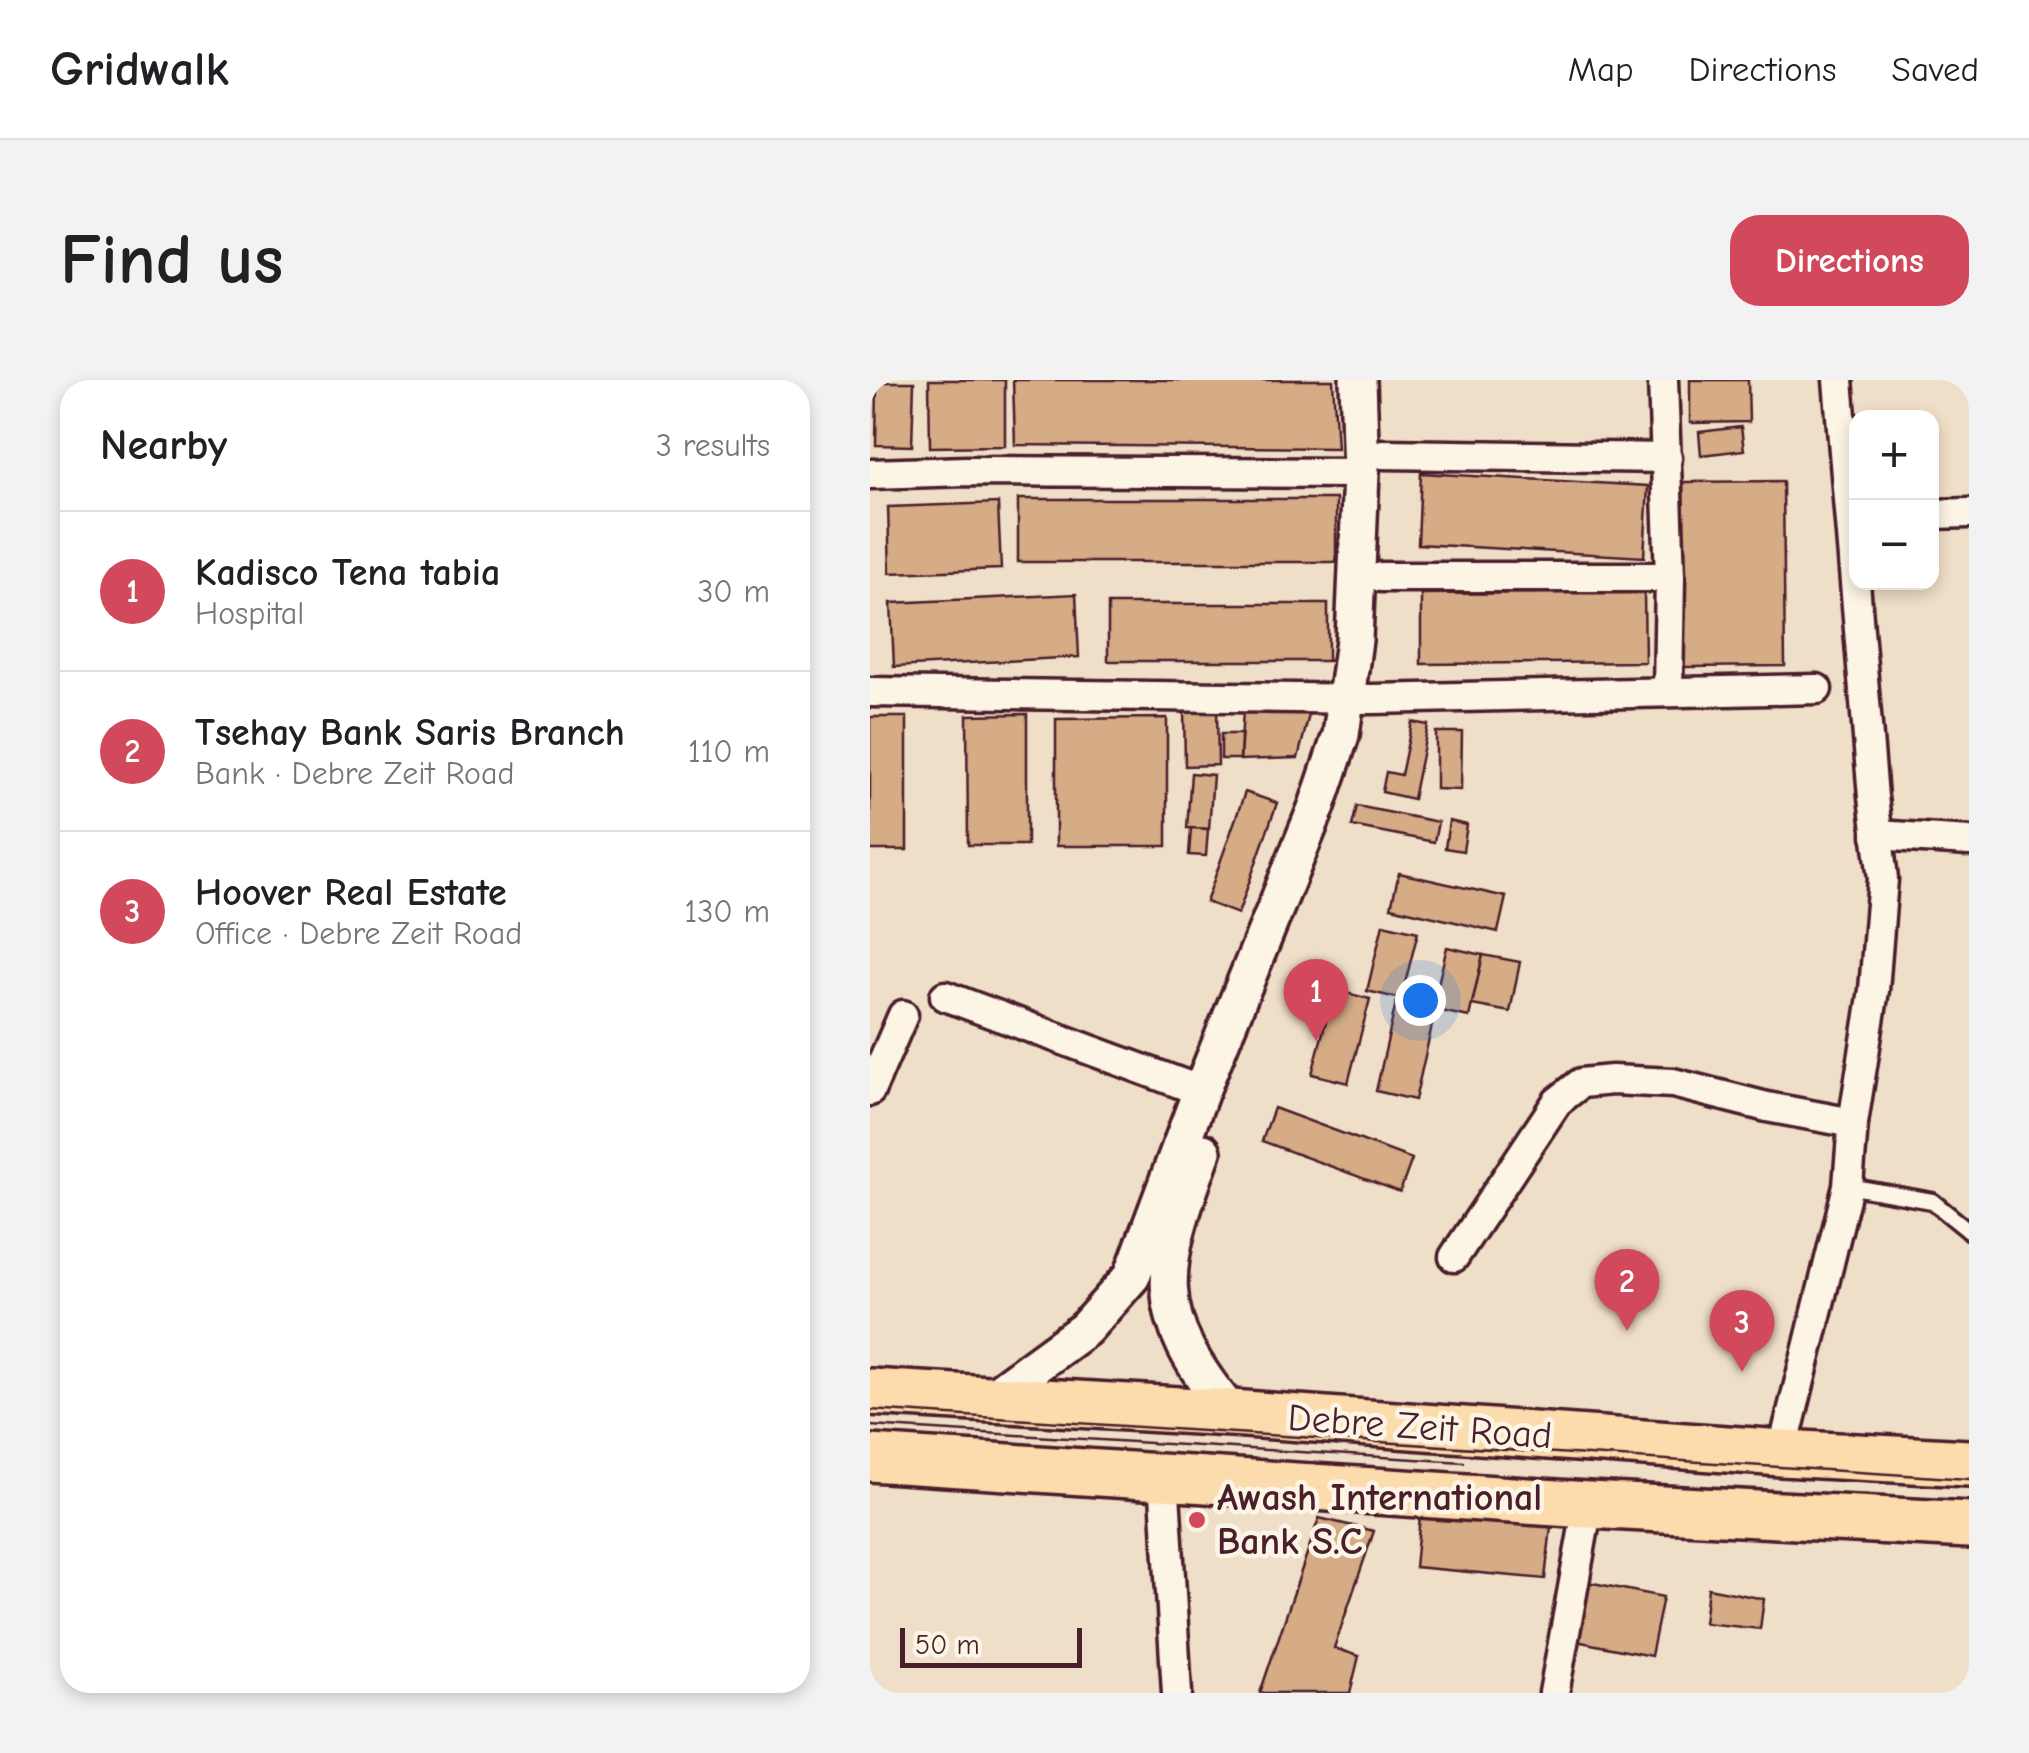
<!DOCTYPE html>
<meta charset="utf-8">
<style>
:root{--surface:#fff;--page:#f2f2f2;--text:#202124;--muted:#757577;--line:#e0e0e0;--accent:#d1495b}
body{margin:0;font-family:"Comic Neue",sans-serif;background:var(--page);color:var(--text)}
.controls{position:absolute;right:30px;top:30px;display:grid;overflow:hidden;border-radius:20px;box-shadow:0 5px 15px #0003}
.controls button{width:90px;height:90px;display:grid;place-items:center;padding:0;border:0;border-bottom:2px solid var(--line);background:var(--surface);color:var(--text);font:50px sans-serif}
.scale{position:absolute;left:30px;bottom:25px;width:182px;box-sizing:border-box;padding-left:10px;border:5px solid #4a1f2b;border-top:0;font-size:28px;line-height:35px;white-space:nowrap;color:#4a1f2b;-webkit-text-stroke:8px #fcf5e5;paint-order:stroke}
.you{position:absolute;left:550px;top:620px;width:35px;height:35px;margin:-25px;border:8px solid #fff;border-radius:50%;background:#1a73e8;box-shadow:0 0 0 15px #1a73e833}
.badge{display:grid;place-items:center;width:65px;height:65px;border-radius:50%;background:var(--accent);color:#fff;font-size:32px;font-weight:700}
.pin{position:absolute;translate:-50% -82px;filter:drop-shadow(0 2px 5px #0008)}
.pin::after{content:'';position:absolute;top:52px;width:35px;height:30px;background:inherit;clip-path:polygon(0 0,100% 0,50% 100%)}
.list{margin:0;padding:0;list-style:none}
h2{display:flex;justify-content:space-between;align-items:center;height:130px;margin:0;padding:0 40px;font-size:42px}
h2 small{font-size:32px;font-weight:400;color:var(--muted)}
.list li{display:grid;grid-template-columns:65px 1fr auto;gap:30px;align-items:center;box-sizing:border-box;height:160px;padding:0 40px;border-top:2px solid var(--line)}
.list b{display:block;font-size:38px;white-space:nowrap}
.list p{margin:0;font-size:32px;white-space:nowrap;color:var(--muted)}
.list em{font-size:32px;font-style:normal;color:var(--muted)}
.map{position:relative;flex:none;width:1099px;height:1313px;overflow:hidden;border-radius:30px}
header{display:flex;align-items:center;gap:60px;box-sizing:border-box;height:140px;padding:0 50px;background:var(--surface);border-bottom:2px solid var(--line)}
header strong{font-size:48px}
nav{display:flex;gap:55px;margin-inline-start:auto;font-size:35px}
.intro{display:flex;align-items:center;justify-content:space-between;box-sizing:border-box;height:240px;padding:0 60px}
h1{margin:0;font-size:70px}
.button{padding:25px 45px;border-radius:30px;background:var(--accent);color:#fff;font-size:35px;font-weight:700}
main{display:flex;gap:60px;padding:0 60px}
aside{flex:1;background:var(--surface);border-radius:30px;box-shadow:0 5px 15px #0003}
.map>svg:first-child{display:block}
.building{fill:#d5ac86;stroke:#4a1f2b;stroke-width:2.5}
.lines{fill:none;stroke-linecap:round;stroke-linejoin:round}
.service-casing{stroke:#4a1f2b;stroke-width:21}
.minor-casing{stroke:#4a1f2b;stroke-width:35}
.tertiary-casing{stroke:#4a1f2b;stroke-width:42}
.primary-casing{stroke:#4a1f2b;stroke-width:52}
.service{stroke:#fcf5e5;stroke-width:14}
.minor{stroke:#fcf5e5;stroke-width:28}
.tertiary{stroke:#fcf5e5;stroke-width:35}
.primary{stroke:#fcdcac;stroke-width:45}
.tram{stroke:#4a1f2b;stroke-width:2.5}
.poi-dot{fill:#d1495b;stroke:#fcf5e5;stroke-width:4}
.labels{text-anchor:middle;dominant-baseline:central;stroke-width:9;stroke-linejoin:round;paint-order:stroke}
.street-label{font-size:38px;fill:#4a1f2b;stroke:#fcf5e5}
.poi-label{font-size:38px;font-weight:bold;fill:#4a1f2b;stroke:#fcf5e5;text-anchor:start}
</style>
<header>
<strong>Gridwalk</strong>
<nav><a>Map</a><a>Directions</a><a>Saved</a></nav>
</header>
<div class="intro"><h1>Find us</h1><a class="button">Directions</a></div>
<main>
<aside>
<h2>Nearby<small>3 results</small></h2>
<ul class="list">
<li><span class="badge">1</span><div><b>Kadisco Tena tabia</b><p>Hospital</p></div><em>30 m</em></li>
<li><span class="badge">2</span><div><b>Tsehay Bank Saris Branch</b><p>Bank · Debre Zeit Road</p></div><em>110 m</em></li>
<li><span class="badge">3</span><div><b>Hoover Real Estate</b><p>Office · Debre Zeit Road</p></div><em>130 m</em></li>
</ul>
</aside>
<div class="map">
<svg width="1099" height="1313" viewBox="0 0 1099 1313">
<rect width="100%" height="100%" fill="#f0dfc8"/>
<filter id="ink" filterUnits="userSpaceOnUse"><feTurbulence type="fractalNoise" baseFrequency=".01" numOctaves="2"/><feDisplacementMap in="SourceGraphic" scale="20" xChannelSelector="R" yChannelSelector="G"/><feConvolveMatrix kernelMatrix="1 2 1 2 8 2 1 2 1" color-interpolation-filters="sRGB"/></filter>
<g filter="url(#ink)">
<!-- building -->
<g class="building">
<polygon points="59,0 135,0 135,66 60,67"/>
<polygon points="143,0 463,0 467,68 145,65"/>
<polygon points="820,0 878,0 879,42 820,43"/>
<polygon points="7,2 44,2 42,66 6,65"/>
<polygon points="871,47 874,70 831,75 829,52"/>
<polygon points="551,93 778,106 774,177 548,164"/>
<polygon points="913,101 915,286 814,287 813,102"/>
<rect x="148" y="119" width="318" height="63"/>
<polygon points="128,123 131,189 20,193 18,127"/>
<polygon points="774,212 775,282 551,284 551,214"/>
<polygon points="206,214 209,277 24,287 21,223"/>
<rect x="238" y="224" width="220" height="57"/>
<polygon points="347,328 348,385 315,386 314,329"/>
<polygon points="373,330 440,331 428,378 370,380"/>
<polygon points="157,334 157,465 98,465 97,335"/>
<rect x="0" y="337" width="37" height="133"/>
<polygon points="297,338 297,466 186,466 186,339"/>
<polygon points="542,342 558,345 543,419 512,412 516,392 531,395"/>
<polygon points="566,352 592,352 591,410 566,409"/>
<polygon points="351,354 371,354 370,379 351,379"/>
<polygon points="321,393 343,395 339,449 317,448"/>
<polygon points="375,412 407,423 368,534 336,522"/>
<polygon points="487,426 568,442 564,462 482,446"/>
<polygon points="579,441 597,445 593,471 575,468"/>
<polygon points="321,448 338,449 336,476 319,475"/>
<polygon points="529,493 636,517 628,552 521,527"/>
<polygon points="513,544 548,552 531,619 497,611"/>
<polygon points="577,567 613,575 599,637 562,629"/>
<polygon points="613,575 650,582 640,632 602,625"/>
<polygon points="464,610 500,619 478,703 442,694"/>
<polygon points="526,623 565,632 545,720 506,711"/>
<polygon points="404,728 542,779 530,812 392,761"/>
<polygon points="550,1136 681,1147 675,1199 545,1187"/>
<polygon points="449,1138 504,1151 464,1268 489,1276 480,1313 390,1313"/>
<polygon points="718,1202 793,1217 781,1276 706,1261"/>
<polygon points="838,1208 894,1219 890,1249 834,1243"/>
</g>
<g class="lines">
<!-- service casing -->
<g class="service-casing">
<polyline id="service" points="978,806 1062,821 1099,851"/>
</g>
<!-- minor casing -->
<g class="minor-casing">
<g id="minor">
<polyline points="793,0 800,197 798,310"/>
<polyline points="513,74 797,78"/>
<polyline points="0,94 97,91 491,93"/>
<polyline points="1062,134 1099,133"/>
<polyline points="511,197 800,197"/>
<polyline points="0,312 503,319 947,309"/>
<polyline points="1007,455 1099,461"/>
<polyline points="75,616 331,711"/>
<polyline points="0,711 33,635"/>
<polyline points="584,877 687,722 711,703 742,700 803,703 897,727 983,743"/>
<polyline points="912,1073 978,806 983,743 1004,610 1013,499 1003,417 968,0"/>
<polyline points="294,1096 307,1313"/>
<polyline points="684,1313 718,1125"/>
</g>
</g>
<!-- tertiary casing -->
<g class="tertiary-casing">
<g id="tertiary">
<path d="M333,772c-43,117 -56,160 28,261"/>
<polyline points="118,1020 215,949 262,896 331,711 447,426 471,355 484,260 491,93 488,0"/>
</g>
</g>
<!-- primary casing -->
<g class="primary-casing">
<g id="primary">
<polyline points="0,1012 361,1033 912,1073 1099,1083"/>
<polyline points="0,1078 718,1125 1099,1145"/>
</g>
</g>
<!-- service -->
<use href="#service" class="service"/>
<!-- minor -->
<use href="#minor" class="minor"/>
<!-- tertiary -->
<use href="#tertiary" class="tertiary"/>
<!-- primary -->
<use href="#primary" class="primary"/>
<!-- tram -->
<g class="tram">
<polyline points="0,1030 1099,1099"/>
<polyline points="0,1046 594,1082"/>
</g>
</g>
</g>
<!-- markers -->
<circle class="poi-dot" cx="327" cy="1140" r="10"/>
<g class="labels">
<!-- street labels -->
<g class="street-label">
<text transform="translate(550 1047) rotate(4)">Debre Zeit Road</text>
</g>
<!-- poi labels -->
<g class="poi-label">
<text x="347" y="1118">Awash International<tspan x="347" dy="44">Bank S.C</tspan></text>
</g>
</g>
</svg>
<div class="controls">
<button>+</button>
<button>−</button>
</div>
<div class="scale">50 m</div>
<div class="you"></div>
<div class="pin badge" style="left:446px;top:661px">1</div>
<div class="pin badge" style="left:757px;top:951px">2</div>
<div class="pin badge" style="left:872px;top:992px">3</div>
</div>
</main>
